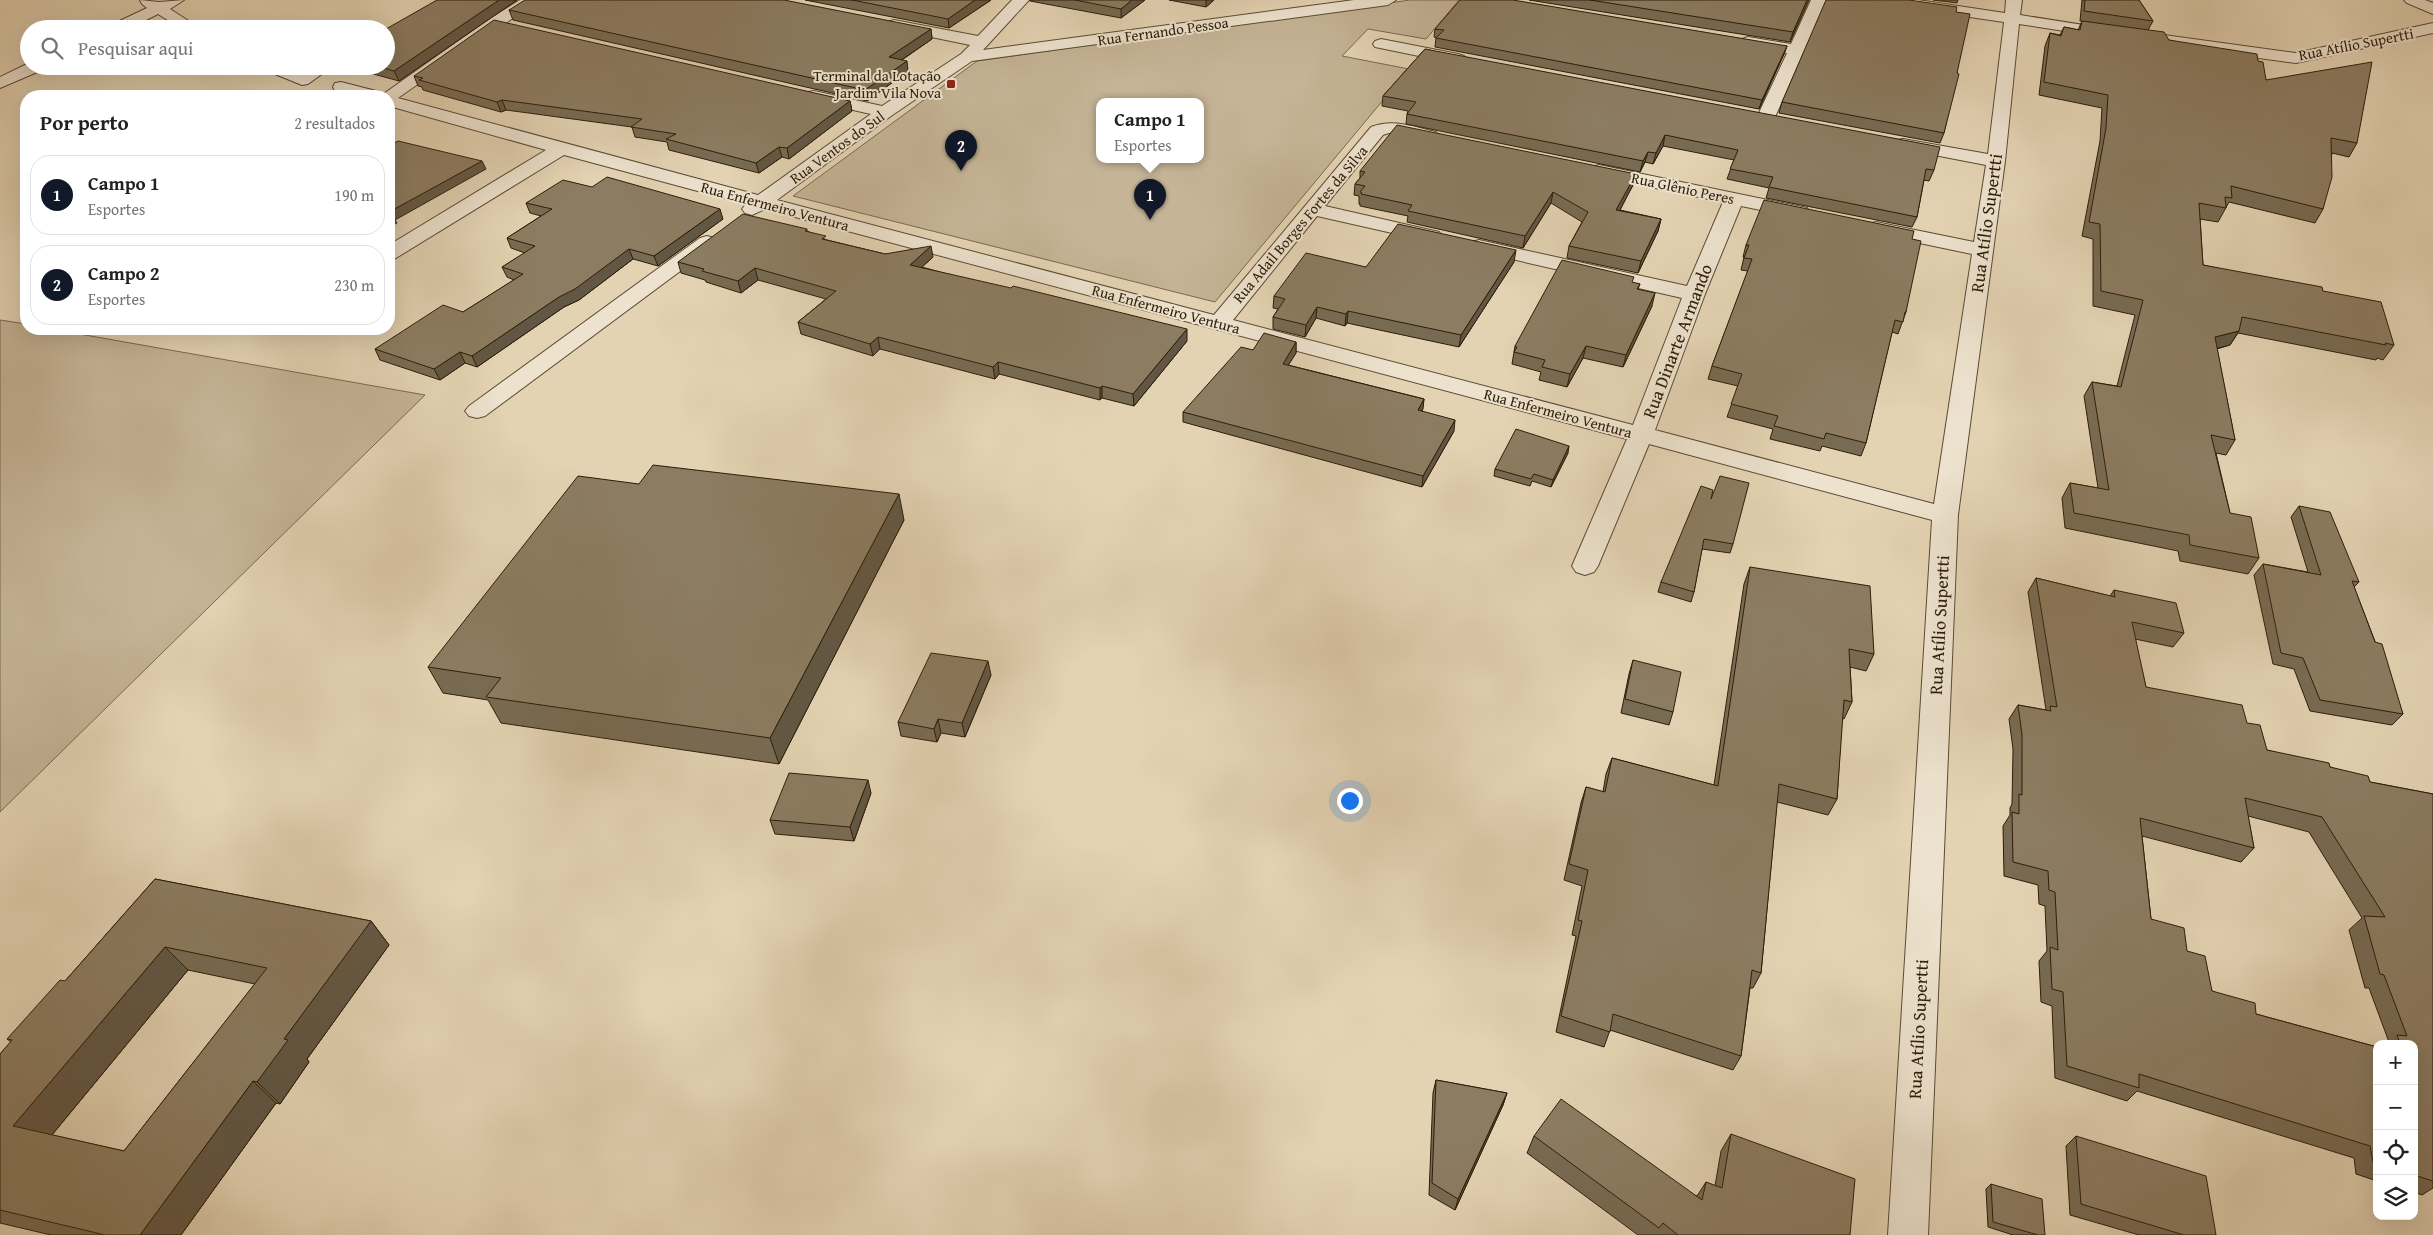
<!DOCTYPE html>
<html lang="pt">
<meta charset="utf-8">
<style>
:root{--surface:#fff;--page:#f6f6f6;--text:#202124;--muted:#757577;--line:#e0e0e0;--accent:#111827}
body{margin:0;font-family:"Gentium Book Plus",serif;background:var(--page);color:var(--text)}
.controls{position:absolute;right:15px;bottom:15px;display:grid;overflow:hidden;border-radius:10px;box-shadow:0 5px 20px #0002}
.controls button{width:45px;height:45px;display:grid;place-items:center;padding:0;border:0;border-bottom:1px solid var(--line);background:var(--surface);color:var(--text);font:25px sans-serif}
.you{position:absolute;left:1349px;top:800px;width:18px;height:18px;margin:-12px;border:4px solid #fff;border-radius:50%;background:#1a73e8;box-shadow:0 0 0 8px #1a73e833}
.badge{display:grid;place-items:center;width:32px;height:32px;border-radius:50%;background:var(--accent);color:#fff;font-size:16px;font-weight:700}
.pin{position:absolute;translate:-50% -41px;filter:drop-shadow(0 1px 2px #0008)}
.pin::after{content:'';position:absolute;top:26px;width:18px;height:15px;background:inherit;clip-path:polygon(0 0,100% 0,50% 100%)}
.popup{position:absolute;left:1096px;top:98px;width:108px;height:65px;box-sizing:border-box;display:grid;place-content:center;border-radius:10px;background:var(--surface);filter:drop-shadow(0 1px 4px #0005);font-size:16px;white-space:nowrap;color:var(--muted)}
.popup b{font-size:19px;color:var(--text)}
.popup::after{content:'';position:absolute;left:50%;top:100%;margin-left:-10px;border:10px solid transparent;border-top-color:var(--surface)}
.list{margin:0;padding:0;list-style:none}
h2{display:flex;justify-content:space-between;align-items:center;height:65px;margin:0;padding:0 20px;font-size:21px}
h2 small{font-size:16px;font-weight:400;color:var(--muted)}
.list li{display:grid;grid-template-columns:32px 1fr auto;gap:15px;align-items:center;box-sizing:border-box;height:80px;margin:0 10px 10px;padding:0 10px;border:1px solid var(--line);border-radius:20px}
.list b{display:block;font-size:19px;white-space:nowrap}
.list p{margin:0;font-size:16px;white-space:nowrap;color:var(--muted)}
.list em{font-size:16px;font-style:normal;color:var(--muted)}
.icon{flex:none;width:28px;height:28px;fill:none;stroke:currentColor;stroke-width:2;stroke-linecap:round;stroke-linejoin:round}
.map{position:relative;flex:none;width:2433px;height:1235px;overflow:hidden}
.search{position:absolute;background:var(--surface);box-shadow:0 5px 20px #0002;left:20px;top:20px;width:375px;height:55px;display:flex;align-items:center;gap:12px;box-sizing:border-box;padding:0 18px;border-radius:28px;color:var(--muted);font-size:19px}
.panel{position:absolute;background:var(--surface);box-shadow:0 5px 20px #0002;left:20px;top:90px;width:375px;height:245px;border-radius:20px}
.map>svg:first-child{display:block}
.green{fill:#c5b496;stroke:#796850;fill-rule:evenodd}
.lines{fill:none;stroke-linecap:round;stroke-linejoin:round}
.minor-casing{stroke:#5b4a34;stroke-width:2}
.minor{fill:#ede2ce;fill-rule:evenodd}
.wall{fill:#786b53;stroke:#2d1d09;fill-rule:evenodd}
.shaded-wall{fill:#625744;stroke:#2d1d09}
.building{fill:#8c7c61;stroke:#2d1d09;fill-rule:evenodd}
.poi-dot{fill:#8f2418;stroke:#ede2ce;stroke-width:2}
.labels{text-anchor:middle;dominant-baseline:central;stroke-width:4;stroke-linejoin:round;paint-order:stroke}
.far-street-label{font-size:15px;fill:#2d1d09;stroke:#ede2ce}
.far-poi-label{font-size:15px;fill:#2d1d09;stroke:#ede2ce;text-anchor:end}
.street-label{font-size:18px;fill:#2d1d09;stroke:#ede2ce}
</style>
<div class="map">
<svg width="2433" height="1235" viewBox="0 0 2433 1235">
<rect width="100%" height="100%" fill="#e4d3b3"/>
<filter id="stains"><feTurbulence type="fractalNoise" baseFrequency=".004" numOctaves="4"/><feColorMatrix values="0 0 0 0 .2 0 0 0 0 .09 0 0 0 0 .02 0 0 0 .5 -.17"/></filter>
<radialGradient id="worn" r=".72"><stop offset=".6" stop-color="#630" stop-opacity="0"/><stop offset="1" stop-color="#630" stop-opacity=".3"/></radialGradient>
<!-- green -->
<g class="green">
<path d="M1410,0h49l-33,39 -58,-10 -26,27 67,13 -194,233 -422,-106 184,-135zM1100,101h100v58h-100z"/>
<polygon points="0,320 26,324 26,329 51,329 425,395 0,812"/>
</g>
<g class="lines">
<!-- minor casing -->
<g class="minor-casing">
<g id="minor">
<polygon points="140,0 159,2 184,0 170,9 201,29 182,29 158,14 128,29 107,29 109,26 147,8 142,4"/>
<path d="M520,0h19l-141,98 360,97 113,-81 -63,-14 -3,-4 3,-4 6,-1 68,15 79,-52 9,-9 -82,-17 -2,-3 2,-3 6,-2 84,16 34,-36h17l-46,50 371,-50h42l-8,5 -416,56 -81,55 -114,84 437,115 157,-188c22,-9 43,0 65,5l3,4 -3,4c-17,4 -35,-13 -53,-5l-58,71 114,26 3,4 -3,4 -7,2 -115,-26 -84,104 400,105 49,-127 -210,-48 -3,-4 3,-4 7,-2 208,46 36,-84 -131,-27 -2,-4 2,-4 7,-2 208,43 3,4 -3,4 -7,2 -59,-12 -36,88 -50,136 279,74 38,-250 -96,-20 -7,-2 -3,-4 3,-4 7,-2 98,20 12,-77 -83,-16 -6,-1 -3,-4 3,-4 6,-1 85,15 16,-132 -117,-17 -8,-5h39l87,13 1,-13h16l-2,15 102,16 2,3 -2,3 -6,2 -97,-15 -14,137 -47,354 -30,720h-40l44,-715 -283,-76 -51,122 -4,6 -9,3 -9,-3 -4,-6 55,-127 -862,-230 -13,6 -7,-2 -3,-4 4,-5 -182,-49 -168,103 -7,2v-15l157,-95 -157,-44v-10h-33l-21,-5 -2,-4 2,-4 6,-1 39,10 2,3 106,-75z"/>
<polygon points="1811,0 1827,0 1775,117 1772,121 1760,121 1757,117 1787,53 1748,47 1742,45 1740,42 1742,39 1748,37 1791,44"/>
<polygon points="2404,0 2425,0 2433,3 2433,14 2407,3"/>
<polygon points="2433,23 2433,33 2296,63 2164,45 2158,43 2156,40 2158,37 2164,35 2296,53"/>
<polygon points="1381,39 1458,54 1464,56 1466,59 1464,62 1458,64 1375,47 1373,44 1375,41"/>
<polygon points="29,63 29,66 44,66 42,70 0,88 0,77"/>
<polygon points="263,66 285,66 301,73 313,66 333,66 308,84 302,85 265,70"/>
<polygon points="707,236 714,238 717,242 714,246 485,416 477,418 469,416 465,411 469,406 700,238"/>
</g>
</g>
<!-- minor -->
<use href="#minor" class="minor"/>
</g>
<!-- wall -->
<g class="wall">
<polygon points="437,0 517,0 399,81 344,66 386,66"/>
<polygon points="805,0 991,0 949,28"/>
<polygon points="1030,0 1145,0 1121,18 1030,1"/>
<polygon points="1169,0 1214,0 1206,7"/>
<polygon points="1529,0 1809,0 1790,42"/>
<polygon points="1933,0 1958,0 1957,3"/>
<polygon points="2082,0 2139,0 2153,21 2148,30 2169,40 2258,61 2266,80 2357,143 2349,157 2332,153 2323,209 2315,223 2229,202 2218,222 2200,219 2203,265 2323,291 2394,345 2383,360 2377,358 2376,360 2238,333 2230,345 2217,349 2235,440 2226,455 2216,453 2230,513 2259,558 2248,574 2180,561 2178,551 2065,528 2062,498 2070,483 2098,488 2084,396 2092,382 2117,386 2135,315 2093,306 2093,239 2082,236 2100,141 2102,108 2039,95 2045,46 2050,33 2060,35 2064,27 2078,30 2082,21 2080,21"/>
<polygon points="509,10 931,29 932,39 902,60 908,71 867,101 513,20"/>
<polygon points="1956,12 1957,73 1944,133 1940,143 1779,113 1782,102"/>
<polygon points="1435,29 1787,46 1784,54 1759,109 1435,47 1436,38 1434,37"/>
<polygon points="1425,49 1934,170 1929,181 1924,180 1917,217 1912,227 1766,198 1769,188 1727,179 1734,160 1663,146 1653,164 1645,162 1640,172 1406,124 1407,114 1408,111 1382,106 1383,96"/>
<polygon points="414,76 850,101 852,111 789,159 782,157 759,173 669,150 667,142 635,137 632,127 506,110 501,112 423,90 422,87 418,86"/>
<polygon points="1360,171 1636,174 1633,185 1620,210 1661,219 1658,231 1638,273 1567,258 1569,246 1582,222 1551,203 1523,248 1407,222 1408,216 1360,206 1360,204 1359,204 1359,196 1354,195 1355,184 1360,178"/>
<polygon points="526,203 723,219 658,266 633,259 579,300 564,307 477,367 465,363 440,380 380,360 375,349 463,312 514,280 507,277 502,267 525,253 511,248 507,238 541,216 530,213"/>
<polygon points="807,229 807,231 827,240 885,254 933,257 922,267 1187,341 1134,406 1102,398 1100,400 999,374 995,379 880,349 873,356 801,334 798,322 826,299 758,280 741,293 706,282 705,280 681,273 678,262"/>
<polygon points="1912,239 1906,312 1898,334 1892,332 1866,443 1861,456 1822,446 1820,451 1770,439 1773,429 1727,417 1738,386 1708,379 1712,366 1748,271 1741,270 1744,257 1743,257 1746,245"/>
<polygon points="1514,262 1459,347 1370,328 1347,323 1345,326 1316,318 1305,337 1273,329 1273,317 1278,309 1273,308 1274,296 1366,267"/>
<polygon points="1633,283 1640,284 1638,289 1652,306 1623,367 1583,358 1567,387 1539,380 1541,372 1512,364 1515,346"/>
<polygon points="1296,342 1296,353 1288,365 1424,399 1422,411 1454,431 1422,487 1183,422 1183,412 1253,350"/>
<polygon points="1568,453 1551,487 1532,481 1530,486 1494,476 1495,469"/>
<polygon points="1711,499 1733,544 1730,553 1702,549 1694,592 1691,602 1658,592 1661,582"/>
<polygon points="2299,506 2359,582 2354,587 2403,714 2392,725 2310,711 2294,669 2273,664 2254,575 2263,564 2308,572 2291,517"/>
<polygon points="904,520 779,764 501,723 488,700 443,693 428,667"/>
<polygon points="1750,567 1874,654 1866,671 1850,667 1852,702 1844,719 1842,718 1837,799 1828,815 1777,802 1761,973 1753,988 1750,988 1741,1056 1733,1070 1610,1030 1604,1047 1556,1032 1576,936 1572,935 1582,886 1564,880 1581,803 1586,787 1603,792 1606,774 1612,758 1714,785 1744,584"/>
<polygon points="2036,578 2110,596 2114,590 2184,633 2173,647 2135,639 2146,687 2247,723 2267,750 2330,767 2370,782 2433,794 2433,1188 2422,1195 2414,1192 2414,1044 2387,1044 2389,1042 2369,988 2365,988 2349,930 2362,918 2309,832 2248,816 2254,848 2241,862 2142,836 2151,919 2187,951 2212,991 2256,1014 2377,1047 2377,1181 2356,1174 2354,1158 2137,1091 2127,1101 2055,1078 2052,1006 2041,1002 2039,961 2047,951 2045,906 2039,904 2038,885 2004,876 2003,826 2010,815 2010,808 2012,804 2013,749 2009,719 2018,705 2046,710 2028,592"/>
<polygon points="1633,660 1673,712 1669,725 1621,713 1629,674"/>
<polygon points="991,675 965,737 941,733 937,742 901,736 898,722"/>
<polygon points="871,793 854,841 775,834 770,820"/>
<path d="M155,879l216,42 18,24 -82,114 2,3 -29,42 -4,-1 -95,132h-130l-51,-12v-169l11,-12 -4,-3 58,-58zM188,970l67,14 -131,167 -72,-16z"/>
<polygon points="1436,1080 1507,1093 1503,1105 1455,1210 1429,1195 1433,1093"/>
<polygon points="1731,1134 1850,1235 1638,1235 1527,1153 1534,1136 1697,1196 1706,1182 1715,1186 1721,1151"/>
<polygon points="2076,1136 2216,1235 2139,1235 2070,1215 2066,1146"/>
<polygon points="1991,1184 2045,1235 2013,1235 1988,1227 1986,1189"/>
</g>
<!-- shaded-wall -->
<g class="shaded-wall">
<polygon points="499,0 517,0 399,81 394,71"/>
<polygon points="975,0 991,0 949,28 948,19"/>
<polygon points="1132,0 1145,0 1121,18 1121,9"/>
<polygon points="1206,0 1214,0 1206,7"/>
<polygon points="1807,0 1809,0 1790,42 1793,32"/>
<polygon points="931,29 932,39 891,67 889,57"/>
<polygon points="1787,46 1784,54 1759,109 1762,100"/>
<polygon points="907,61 908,71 867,101 865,90"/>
<polygon points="502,100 506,110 501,112 497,102"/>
<polygon points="850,101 852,111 789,159 787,148"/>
<polygon points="1665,135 1663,146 1653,164 1656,153"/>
<polygon points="779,147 782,157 759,173 756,163"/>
<polygon points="1648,152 1645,162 1640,172 1643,161"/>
<polygon points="482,161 486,169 395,220 397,223 389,227 389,212"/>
<polygon points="1636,174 1633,185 1614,221 1616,210"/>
<polygon points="1553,192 1551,203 1523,248 1525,236"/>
<polygon points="720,209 723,219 658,266 654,256"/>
<polygon points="1661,219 1658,231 1638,273 1641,261"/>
<polygon points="931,246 933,257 912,276 910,265"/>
<polygon points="629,249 633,259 579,300 564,307 477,367 472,356"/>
<polygon points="1516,250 1514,262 1459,347 1461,335"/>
<polygon points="755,268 758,280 741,293 738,281"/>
<polygon points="1655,293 1652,306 1623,367 1626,355"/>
<polygon points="1317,307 1316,318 1305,337 1306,325"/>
<polygon points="1348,311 1347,323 1345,326 1346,314"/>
<polygon points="1187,329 1187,341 1134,406 1133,394"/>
<polygon points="2239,331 2230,345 2206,351 2215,337"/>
<polygon points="878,337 880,349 873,356 870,344"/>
<polygon points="1296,342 1296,353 1283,374 1283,364"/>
<polygon points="1586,346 1583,358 1567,387 1570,374"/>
<polygon points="460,352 465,363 440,380 434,369"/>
<polygon points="998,362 999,374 995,379 993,367"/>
<polygon points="1102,386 1102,398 1100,400 1100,388"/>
<polygon points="1424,399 1423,409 1416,420 1418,410"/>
<polygon points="1455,420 1454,431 1422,487 1423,476"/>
<polygon points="1569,446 1568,453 1551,487 1553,480"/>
<polygon points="899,494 904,520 779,764 770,738"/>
<polygon points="988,661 991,675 965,737 962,723"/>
<polygon points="938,719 941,733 937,742 934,729"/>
<polygon points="868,780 871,793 854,841 850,827"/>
<polygon points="371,921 389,945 307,1059 309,1062 280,1104 257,1082 284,1039"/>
<polygon points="165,947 188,970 42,1147 13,1126"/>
<polygon points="253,1081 276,1103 181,1235 140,1235"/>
<polygon points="1507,1093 1503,1105 1455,1210 1458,1199"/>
</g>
<!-- building -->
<g class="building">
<polygon points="437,0 499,0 394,71 377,66 386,66 386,29"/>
<polygon points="525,0 784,0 931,29 889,57 907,61 865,90 509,10"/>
<polygon points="852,0 975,0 948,19"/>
<polygon points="1075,0 1132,0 1121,9"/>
<polygon points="1460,0 1513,0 1787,46 1762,100 1436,38 1444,30 1435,29"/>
<polygon points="1590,0 1807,0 1793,32"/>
<polygon points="1826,0 1909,0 1957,7 1956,12 1970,14 1957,73 1959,74 1944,133 1782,102"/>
<polygon points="2085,0 2139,0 2153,21 2084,11"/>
<polygon points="494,20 850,101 787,148 779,147 756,163 666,139 676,134 631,127 642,119 502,100 497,102 419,80 423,78 414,76"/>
<polygon points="2082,21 2164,32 2169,40 2257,54 2258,61 2263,62 2266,80 2372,62 2357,143 2331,138 2332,177 2323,209 2231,186 2232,198 2225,197 2226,208 2199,203 2203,265 2322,287 2323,291 2381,302 2394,345 2385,343 2386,345 2242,317 2239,331 2215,337 2235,440 2211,435 2230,513 2251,517 2259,558 2190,545 2189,535 2074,513 2070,483 2109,490 2092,382 2121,387 2143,300 2101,291 2100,224 2089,222 2106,128 2108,95 2044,82 2050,33 2061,36 2064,27 2080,30"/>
<polygon points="1425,49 1940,147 1934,170 1926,169 1917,217 1769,187 1773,177 1730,169 1738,150 1665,135 1656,153 1648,152 1643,161 1407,114 1416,102 1383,96"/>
<polygon points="1397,125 1636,174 1616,210 1661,219 1641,261 1569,246 1588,212 1553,192 1525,236 1408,211 1412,205 1361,194 1362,193 1360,192 1365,186 1355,184 1365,172 1360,171"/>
<polygon points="398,141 482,161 389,212 389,146"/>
<polygon points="607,177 720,209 654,256 629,249 575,289 559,297 472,356 460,352 434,369 375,349 443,305 463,312 523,274 502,267 535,246 507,238 552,209 526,203 563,180 592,187"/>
<polygon points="1764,200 1914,231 1912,239 1921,241 1906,312 1905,312 1903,322 1895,320 1866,443 1826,433 1824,439 1774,426 1778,416 1731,404 1742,374 1712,366 1752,259 1744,258 1749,245 1746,245"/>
<polygon points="743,214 807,229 805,231 826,236 822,239 885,254 931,246 910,265 1011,288 1013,286 1187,329 1133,394 1102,386 1100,388 998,362 993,367 878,337 870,344 798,322 836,291 755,268 738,281 702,271 704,269 678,262"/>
<polygon points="1398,224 1516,250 1461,335 1371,316 1348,311 1346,314 1317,307 1306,325 1273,317 1285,299 1274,296 1306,253 1366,267"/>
<polygon points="1562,260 1634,277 1632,282 1640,284 1637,289 1655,293 1626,355 1586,346 1570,374 1542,367 1545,360 1514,352 1517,347 1515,346"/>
<polygon points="1264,333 1296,342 1283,364 1424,399 1418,410 1455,420 1423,476 1183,412 1241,347 1253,350"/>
<polygon points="1516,429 1569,446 1553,480 1534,474 1531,479 1495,469"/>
<polygon points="653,465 899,494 770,738 486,697 501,678 428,667 578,476 639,484"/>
<polygon points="1720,476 1749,483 1733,544 1704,539 1694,592 1661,582 1701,486 1713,490 1711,499"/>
<polygon points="2299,506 2330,512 2359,582 2352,581 2375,642 2382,644 2403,714 2320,700 2303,658 2281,653 2263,564 2321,575"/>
<polygon points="1750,567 1870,586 1874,654 1849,649 1852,702 1844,700 1837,799 1779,784 1761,973 1752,970 1741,1056 1613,1014 1610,1032 1561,1016 1582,921 1578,920 1588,870 1569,864 1586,787 1605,792 1612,758 1718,786"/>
<polygon points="2036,578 2115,597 2114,590 2176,603 2184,633 2132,622 2146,687 2242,705 2247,723 2260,725 2267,750 2329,763 2330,767 2368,776 2370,782 2433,794 2433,1181 2414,1175 2414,1044 2400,1044 2397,1035 2407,1036 2384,975 2380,974 2364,916 2385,917 2322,817 2245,798 2254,848 2140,818 2151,919 2184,928 2187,951 2205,956 2212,991 2255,1003 2256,1014 2377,1047 2377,1163 2373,1162 2370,1146 2139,1074 2139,1088 2067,1066 2063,992 2052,989 2050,947 2058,950 2055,892 2049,890 2048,871 2013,862 2012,812 2019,814 2019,794 2022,795 2022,735 2018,705 2051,711 2050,706 2057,707"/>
<polygon points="931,653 988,661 962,723 938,719 934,729 898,722"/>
<polygon points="1633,660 1681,672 1673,712 1625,699"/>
<polygon points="789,773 868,780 850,827 770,820"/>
<path d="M155,879l216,42 -87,118 4,1 -31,42 -4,-1 -113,154h-35l-105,-25v-156l12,-14 -5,-1 53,-59 5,1zM165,947l102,21 -143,183 -111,-25z"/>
<polygon points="1436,1080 1507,1093 1458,1199 1432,1183"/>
<polygon points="1561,1099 1702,1200 1706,1182 1722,1188 1731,1134 1855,1179 1850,1235 1678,1235 1663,1223 1659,1228 1534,1136"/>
<polygon points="2076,1136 2206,1176 2216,1235 2184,1235 2081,1204"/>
<polygon points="1991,1184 2042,1199 2045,1235 2038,1235 1993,1222"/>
</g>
<!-- markers -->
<rect class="poi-dot" x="946" y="79" width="10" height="10" rx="2.5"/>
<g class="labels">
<!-- far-street labels -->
<g class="far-street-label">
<text transform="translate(1163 31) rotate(-8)">Rua Fernando Pessoa</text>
<text transform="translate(2356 44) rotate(-11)">Rua Atílio Supertti</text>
<text transform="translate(837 147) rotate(-36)">Rua Ventos do Sul</text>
<text transform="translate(1683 188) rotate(12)">Rua Glênio Peres</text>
<text transform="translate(775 206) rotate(15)">Rua Enfermeiro Ventura</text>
<text transform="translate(1300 224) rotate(-50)">Rua Adail Borges Fortes da Silva</text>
<text transform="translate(1166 309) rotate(15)">Rua Enfermeiro Ventura</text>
<text transform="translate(1558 413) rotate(15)">Rua Enfermeiro Ventura</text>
</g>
<!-- far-poi labels -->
<g class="far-poi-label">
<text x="941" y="75">Terminal da Lotação<tspan x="941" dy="17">Jardim Vila Nova</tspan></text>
</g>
<!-- street labels -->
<g class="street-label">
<text transform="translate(1986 223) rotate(-82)">Rua Atílio Supertti</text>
<text transform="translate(1677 341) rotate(-69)">Rua Dinarte Armando</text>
<text transform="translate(1939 625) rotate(-87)">Rua Atílio Supertti</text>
<text transform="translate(1918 1029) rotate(-87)">Rua Atílio Supertti</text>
</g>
</g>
<rect width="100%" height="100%" filter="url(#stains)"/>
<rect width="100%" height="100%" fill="url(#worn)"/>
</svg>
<div class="controls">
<button>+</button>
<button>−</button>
<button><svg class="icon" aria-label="locate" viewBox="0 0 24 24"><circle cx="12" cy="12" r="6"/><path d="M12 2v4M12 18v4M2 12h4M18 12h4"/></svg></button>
<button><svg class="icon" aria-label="layers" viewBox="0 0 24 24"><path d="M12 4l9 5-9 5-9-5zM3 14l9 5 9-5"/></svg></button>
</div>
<div class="you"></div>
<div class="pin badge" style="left:1150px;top:220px">1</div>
<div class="popup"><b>Campo 1</b>Esportes</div>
<div class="pin badge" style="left:961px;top:171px">2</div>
<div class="search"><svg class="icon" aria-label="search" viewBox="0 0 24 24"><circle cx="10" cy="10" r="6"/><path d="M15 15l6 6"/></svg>Pesquisar aqui</div>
<section class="panel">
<h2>Por perto<small>2 resultados</small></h2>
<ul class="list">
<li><span class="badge">1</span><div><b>Campo 1</b><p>Esportes</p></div><em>190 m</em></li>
<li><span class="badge">2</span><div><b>Campo 2</b><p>Esportes</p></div><em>230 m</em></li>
</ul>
</section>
</div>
